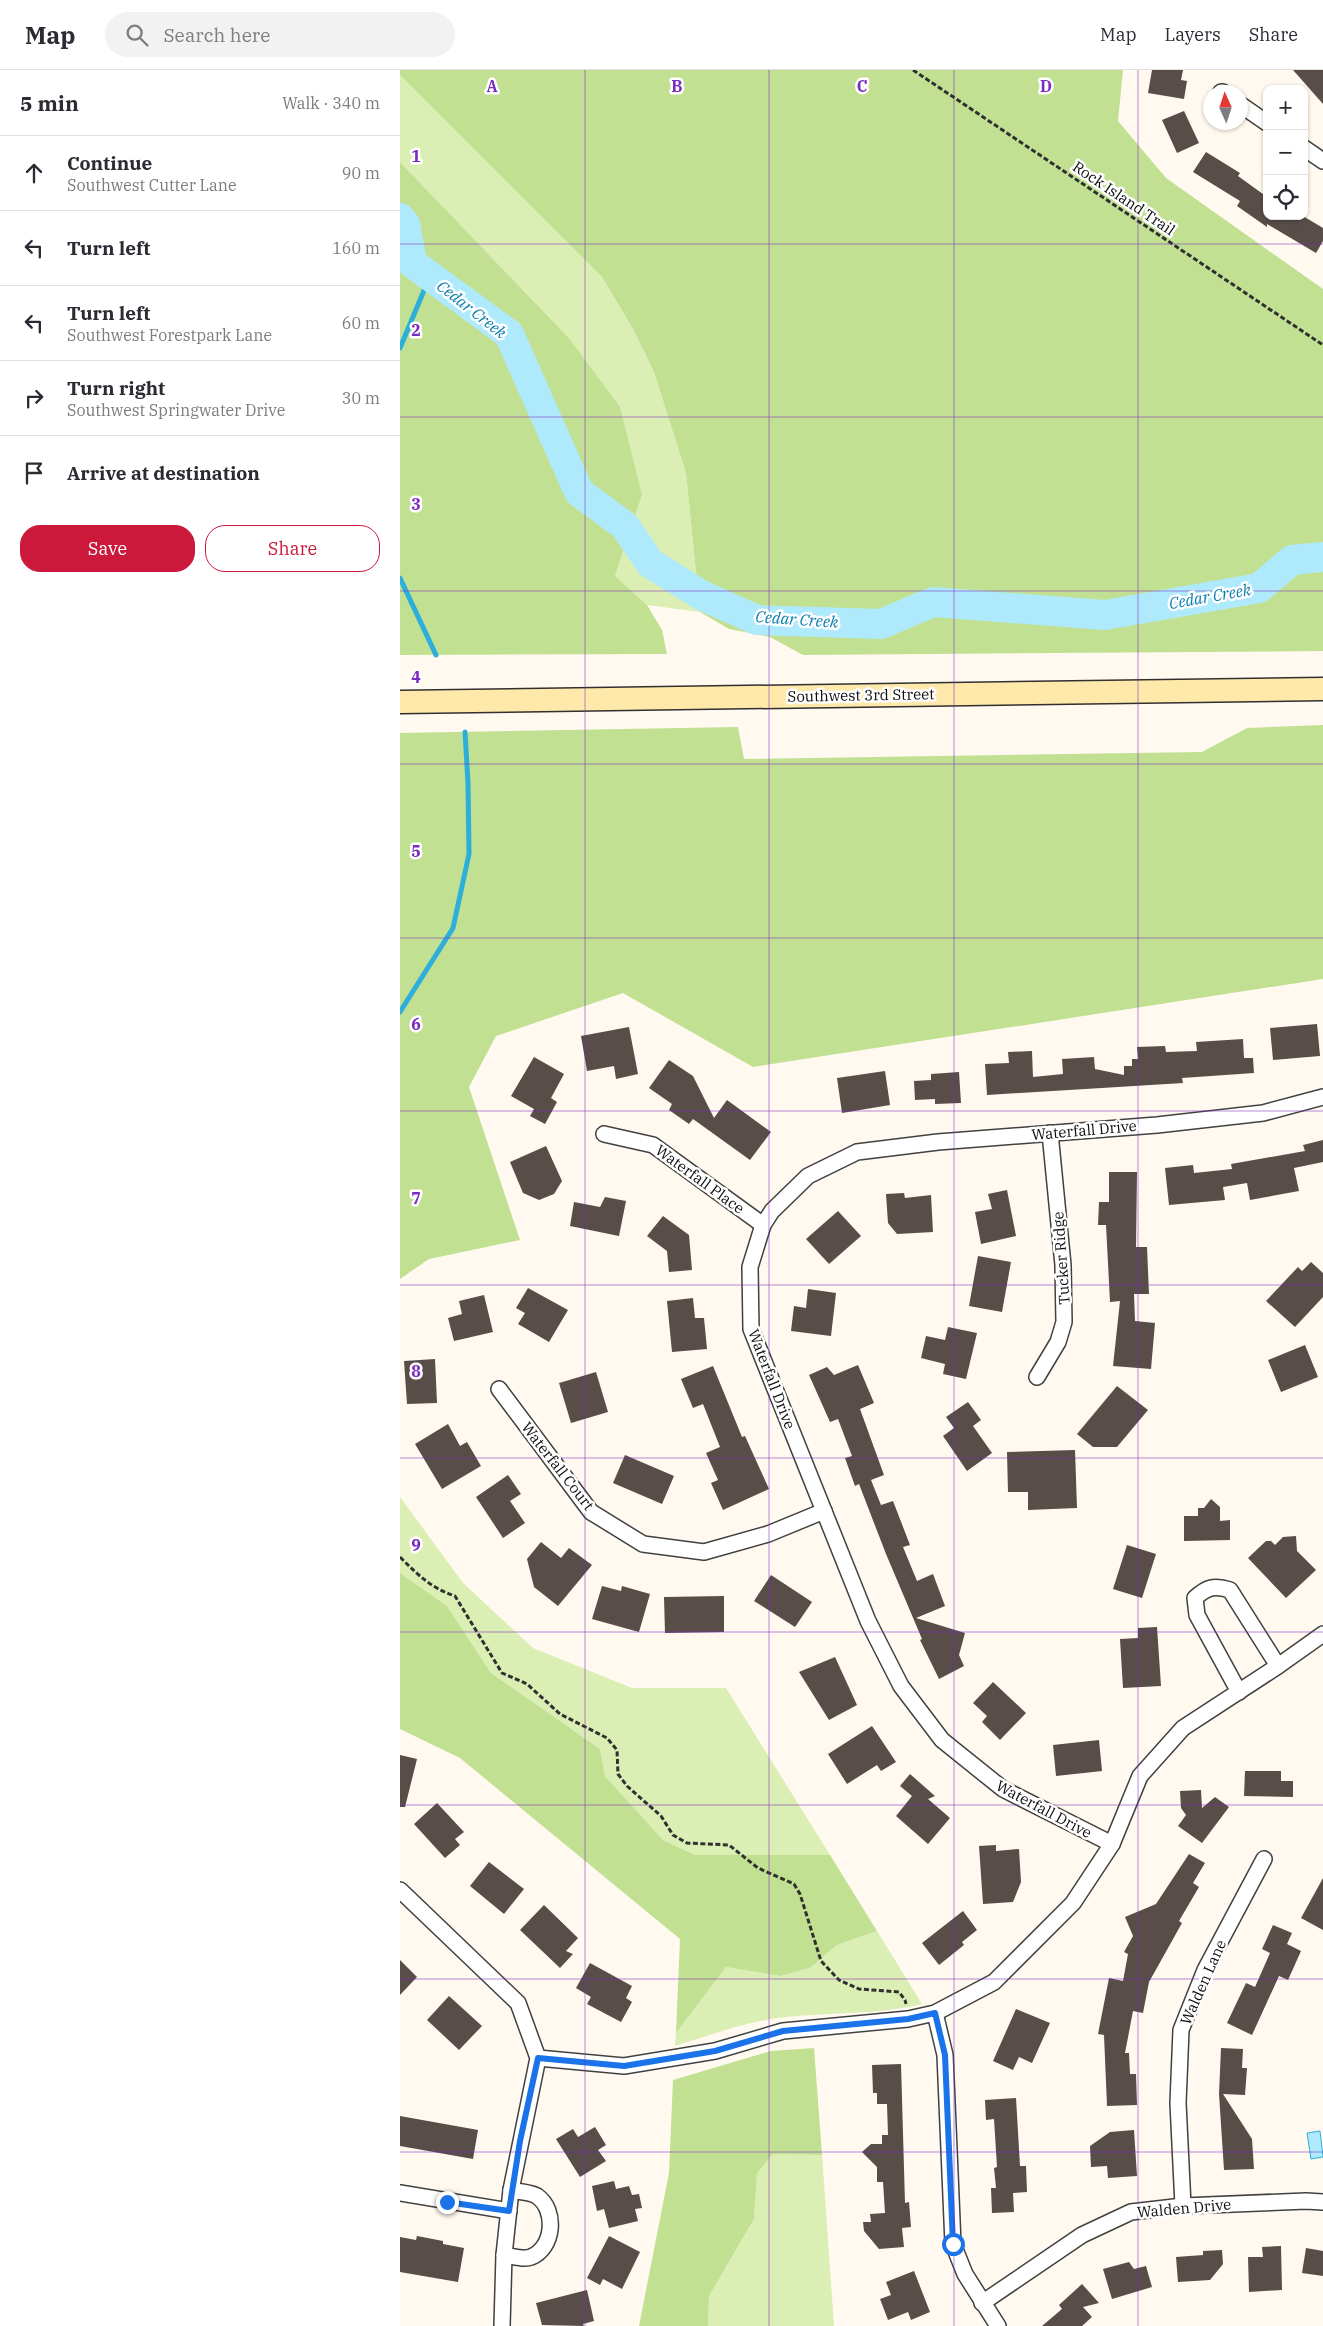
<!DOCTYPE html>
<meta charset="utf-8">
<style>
:root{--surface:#fff;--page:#f2f2f3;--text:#2b2b33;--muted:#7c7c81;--line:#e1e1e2;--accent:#cc183b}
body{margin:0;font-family:"IBM Plex Serif",serif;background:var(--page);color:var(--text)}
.controls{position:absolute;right:15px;top:15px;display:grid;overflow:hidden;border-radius:10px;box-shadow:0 1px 4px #0004}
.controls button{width:45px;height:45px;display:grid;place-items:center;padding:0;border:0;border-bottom:1px solid var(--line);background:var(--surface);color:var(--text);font:25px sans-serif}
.compass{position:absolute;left:803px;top:15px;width:45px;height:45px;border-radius:50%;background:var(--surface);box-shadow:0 1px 4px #0004;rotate:357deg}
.stop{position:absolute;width:15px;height:15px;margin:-11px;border:4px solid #1a73e8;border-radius:50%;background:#fff}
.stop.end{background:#1a73e8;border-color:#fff;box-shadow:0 1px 5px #0008}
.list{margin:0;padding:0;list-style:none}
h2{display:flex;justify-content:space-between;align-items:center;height:65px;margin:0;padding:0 20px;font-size:21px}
h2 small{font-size:16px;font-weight:400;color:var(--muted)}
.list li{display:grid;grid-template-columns:32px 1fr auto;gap:15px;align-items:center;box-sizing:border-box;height:75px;padding:0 20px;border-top:1px solid var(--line)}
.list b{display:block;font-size:19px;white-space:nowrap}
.list p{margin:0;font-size:16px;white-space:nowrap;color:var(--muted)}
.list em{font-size:16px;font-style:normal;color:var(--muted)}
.actions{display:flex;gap:10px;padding:15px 20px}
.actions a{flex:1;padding:11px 0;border:1px solid var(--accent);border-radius:20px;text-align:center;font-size:18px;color:var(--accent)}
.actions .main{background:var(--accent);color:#fff}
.icon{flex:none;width:28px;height:28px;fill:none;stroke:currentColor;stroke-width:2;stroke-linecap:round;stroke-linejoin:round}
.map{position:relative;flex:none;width:923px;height:2256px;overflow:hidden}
header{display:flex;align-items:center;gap:30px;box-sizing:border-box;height:70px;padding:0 25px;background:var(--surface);border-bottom:1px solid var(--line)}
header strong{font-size:24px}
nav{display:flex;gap:28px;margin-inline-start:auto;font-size:18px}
.search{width:350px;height:45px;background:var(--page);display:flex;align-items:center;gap:12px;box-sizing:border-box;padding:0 18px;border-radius:28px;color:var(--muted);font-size:19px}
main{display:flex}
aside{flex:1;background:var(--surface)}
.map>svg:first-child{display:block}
.green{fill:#dbeeb4}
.forest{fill:#c1e092}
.water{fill:#aeeafc;stroke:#2dafda}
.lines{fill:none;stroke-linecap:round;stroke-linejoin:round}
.stream{stroke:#2dafda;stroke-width:5}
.river{stroke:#aeeafc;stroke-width:30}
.building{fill:#584d49}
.minor-casing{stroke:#414141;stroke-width:18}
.secondary-casing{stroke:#303030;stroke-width:25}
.path{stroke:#303030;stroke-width:3;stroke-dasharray:5 2.5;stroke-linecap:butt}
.minor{stroke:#fff;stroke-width:15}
.secondary{stroke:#ffe9aa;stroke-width:22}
.route{stroke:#1a73e8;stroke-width:6}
.grid{fill:none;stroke:#7b2cbf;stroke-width:1;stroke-opacity:0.55}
.labels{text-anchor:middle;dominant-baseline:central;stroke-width:5;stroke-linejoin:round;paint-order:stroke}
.street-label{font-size:15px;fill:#0e0e0e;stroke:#fff}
.water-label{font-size:16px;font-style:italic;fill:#0a7eac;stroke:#fff}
.grid-label{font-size:16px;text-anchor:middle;font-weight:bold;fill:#7b2cbf;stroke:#fff;stroke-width:5;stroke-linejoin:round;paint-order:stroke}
</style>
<header>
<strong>Map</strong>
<div class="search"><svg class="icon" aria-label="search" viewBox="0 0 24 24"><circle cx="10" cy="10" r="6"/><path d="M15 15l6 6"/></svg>Search here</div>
<nav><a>Map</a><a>Layers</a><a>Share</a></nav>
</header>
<main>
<aside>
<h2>5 min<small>Walk · 340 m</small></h2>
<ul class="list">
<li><svg class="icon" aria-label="ahead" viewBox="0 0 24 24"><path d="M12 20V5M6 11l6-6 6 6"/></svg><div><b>Continue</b><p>Southwest Cutter Lane</p></div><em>90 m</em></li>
<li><svg class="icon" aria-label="left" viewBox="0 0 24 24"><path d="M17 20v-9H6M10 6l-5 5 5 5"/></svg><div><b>Turn left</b></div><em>160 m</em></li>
<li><svg class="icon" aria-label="left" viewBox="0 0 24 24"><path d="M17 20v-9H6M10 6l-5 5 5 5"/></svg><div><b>Turn left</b><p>Southwest Forestpark Lane</p></div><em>60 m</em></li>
<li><svg class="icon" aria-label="right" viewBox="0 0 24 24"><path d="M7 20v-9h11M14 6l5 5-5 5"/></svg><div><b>Turn right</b><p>Southwest Springwater Drive</p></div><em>30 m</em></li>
<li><svg class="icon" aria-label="arrive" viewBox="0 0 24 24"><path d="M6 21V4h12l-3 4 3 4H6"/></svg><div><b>Arrive at destination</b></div></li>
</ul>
<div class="actions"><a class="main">Save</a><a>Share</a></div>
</aside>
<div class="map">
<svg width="923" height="2256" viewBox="0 0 923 2256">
<rect width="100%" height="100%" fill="#fff9ef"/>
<!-- green -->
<g class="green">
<polygon points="0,5 202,207 233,259 254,302 286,403 300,542 247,535 215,506 242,425 168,267 0,92"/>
<polygon points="0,1427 63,1513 133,1578 232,1618 326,1618 430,1785 295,1785 263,1770 205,1706 200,1679 91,1603 47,1536 0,1503"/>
<path d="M477,1861l45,73c-44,11 -91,8 -136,13 -38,4 -75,18 -111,29l1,-13 50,-66 54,9 30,-8 27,-23z"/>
<polygon points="373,2084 422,2085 434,2256 308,2256 309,2226 354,2149 357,2102"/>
</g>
<!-- forest -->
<g class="forest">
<polygon points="0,0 723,0 718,51 766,108 923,219 923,581 403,585 370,567 329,559 300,542 286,403 254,302 233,259 202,207 0,5"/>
<polygon points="0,92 168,267 220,337 242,425 215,506 247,535 262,560 267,584 0,585"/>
<polygon points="923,655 923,909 353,997 223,923 96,966 69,1017 120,1170 29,1189 0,1209 0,663 338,657 344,689 802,682 847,658"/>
<polygon points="0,1503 47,1536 91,1603 200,1679 205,1706 263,1770 295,1785 430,1785 477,1861 437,1875 410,1898 380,1906 326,1897 276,1963 280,1869 60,1688 0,1659"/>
<polygon points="414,1978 422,2085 373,2084 357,2103 354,2149 309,2226 308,2256 239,2256 269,2103 273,2010 371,1981"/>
</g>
<!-- water -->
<polygon class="water" points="920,2061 923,2087 911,2089 907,2063"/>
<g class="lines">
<!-- stream -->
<g class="stream">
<polyline points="0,278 30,206"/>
<polyline points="0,508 36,585"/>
<polyline points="0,942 53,858 69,784 68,713 65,662"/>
</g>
<!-- river -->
<polyline class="river" points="0,148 5,154 12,193 109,264 179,422 225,456 250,493 301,525 357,550 481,554 533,532 705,545 859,518 892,490 923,487"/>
</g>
<!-- building -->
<g class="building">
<polygon points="752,0 783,0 781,10 787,11 784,29 748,23"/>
<polygon points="893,0 923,0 923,34"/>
<polygon points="784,41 799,73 777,83 762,50"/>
<polygon points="806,82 840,103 838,106 867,127 867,146 903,146 923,158 923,171 916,183 867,154 867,157 837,136 840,131 793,102"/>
<polygon points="917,954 920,986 873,990 870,958"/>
<polygon points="229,957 238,1004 216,1009 214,996 187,1001 181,966"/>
<polygon points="843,969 844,988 853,988 854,1003 782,1008 783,1013 587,1025 585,994 609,993 608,982 632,981 633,1007 663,1004 662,989 694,987 695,999 724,1005 724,996 732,996 732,989 738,989 737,977 765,976 766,982 797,981 796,972"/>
<polygon points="134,987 164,1004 151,1028 157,1032 145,1054 130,1046 134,1039 111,1026"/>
<polygon points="269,990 293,1006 314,1048 327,1030 371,1062 350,1090 293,1049 289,1054 269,1040 272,1034 249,1018"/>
<polygon points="485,1001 490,1035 442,1043 437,1008"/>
<polygon points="559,1002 561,1033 535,1034 535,1029 515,1030 514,1011 531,1010 531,1004"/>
<polygon points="923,1070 923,1092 894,1098 899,1121 850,1130 847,1113 823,1117 825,1130 769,1135 765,1098 793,1095 794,1103 832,1099 831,1094 905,1081 903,1075"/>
<polygon points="146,1076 162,1111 154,1124 139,1130 123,1123 110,1092"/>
<polygon points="709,1102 737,1102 736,1177 747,1177 749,1224 734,1224 735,1251 755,1253 751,1299 713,1296 720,1231 710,1232 706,1155 698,1155 699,1132 709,1132"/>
<polygon points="607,1120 616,1166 581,1174 575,1142 592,1139 588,1124"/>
<polygon points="504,1123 505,1128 531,1125 533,1162 497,1164 488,1153 486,1124"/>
<polygon points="205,1127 226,1131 219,1166 170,1156 174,1132 200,1137"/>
<polygon points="438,1141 461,1166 429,1194 406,1169"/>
<polygon points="263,1146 289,1165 292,1200 269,1202 267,1181 247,1166"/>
<polygon points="578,1186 611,1192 602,1242 569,1236"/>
<polygon points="911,1192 923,1203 923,1227 895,1257 866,1231 898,1197 902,1201"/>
<polygon points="128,1218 168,1240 149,1272 118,1254 125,1243 116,1238"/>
<polygon points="408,1219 436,1223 431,1266 391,1261 394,1236 406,1238"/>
<polygon points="84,1225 93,1262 54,1271 48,1248 62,1244 59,1231"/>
<polygon points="293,1228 295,1248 304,1248 307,1279 272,1282 267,1231"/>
<polygon points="548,1257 577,1263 566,1309 543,1304 545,1294 521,1288 526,1266 545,1270"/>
<polygon points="905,1275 918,1307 881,1322 868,1290"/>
<polygon points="35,1289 37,1333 7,1334 4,1291"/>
<polygon points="458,1295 474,1333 460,1339 484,1405 471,1410 481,1435 493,1431 510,1475 503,1477 517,1511 533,1504 545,1536 516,1548 565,1563 559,1585 564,1596 539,1609 520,1570 522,1569 486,1484 459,1414 455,1416 445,1388 452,1386 438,1349 430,1352 409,1305 427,1297 434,1305"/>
<polygon points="313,1296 342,1367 345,1366 369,1419 323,1440 311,1413 318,1410 306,1383 320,1377 303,1334 293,1338 281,1309"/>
<polygon points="196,1302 208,1342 171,1353 159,1313"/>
<polygon points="717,1316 748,1340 717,1377 693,1377 677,1364"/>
<polygon points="568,1332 581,1350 573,1356 592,1383 567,1401 543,1366 554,1358 546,1347"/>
<polygon points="48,1354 60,1376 67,1372 81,1396 42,1419 15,1374"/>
<polygon points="675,1380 677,1438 628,1440 628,1422 608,1422 607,1382"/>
<polygon points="225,1385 274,1406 262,1434 213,1413"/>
<polygon points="108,1405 121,1424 110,1431 125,1453 103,1468 76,1427"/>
<polygon points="811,1429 820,1437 820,1451 830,1450 830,1470 784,1471 784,1446 798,1446 798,1438 804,1438"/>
<polygon points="896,1466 897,1481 916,1500 886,1528 848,1488 866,1471 871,1471 875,1475 883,1467"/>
<polygon points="141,1472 161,1488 169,1478 192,1495 158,1536 134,1517 127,1489"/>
<polygon points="727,1475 756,1484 742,1528 713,1519"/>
<polygon points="371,1505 412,1532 395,1557 354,1531"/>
<polygon points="202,1516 221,1521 222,1516 250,1524 239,1562 192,1549"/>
<polygon points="324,1526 324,1562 265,1563 264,1527"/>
<polygon points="757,1557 761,1616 723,1618 720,1569 738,1568 738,1558"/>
<polygon points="435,1587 457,1635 429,1650 399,1602"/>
<polygon points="593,1612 626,1643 600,1670 582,1652 587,1646 573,1633"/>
<polygon points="472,1656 496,1692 481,1701 477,1695 447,1714 428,1684"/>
<polygon points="699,1670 702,1701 656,1706 653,1675"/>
<polygon points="0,1685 17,1689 5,1737 0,1737"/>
<polygon points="845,1701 881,1701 881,1711 893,1711 893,1727 844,1726"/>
<polygon points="510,1704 535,1726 528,1729 550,1748 528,1774 496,1746 512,1726 500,1716"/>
<polygon points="801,1720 802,1738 815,1727 829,1737 802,1773 778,1756 786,1745 781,1738 780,1721"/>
<polygon points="37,1733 64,1762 55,1769 60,1775 45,1788 14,1754"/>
<polygon points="596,1775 596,1781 619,1779 621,1812 613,1832 583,1834 579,1776"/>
<polygon points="789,1784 805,1793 793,1813 799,1817 779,1851 782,1853 749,1912 743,1943 733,1941 725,1983 729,1983 730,2004 736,2004 737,2035 707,2036 704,1965 698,1964 709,1908 723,1911 728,1884 724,1882 733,1866 725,1847 756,1834"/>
<polygon points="89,1792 124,1819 104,1844 70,1816"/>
<polygon points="923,1808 923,1860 901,1848"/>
<polygon points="144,1835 178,1868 166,1881 173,1884 160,1898 120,1860"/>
<polygon points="563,1841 577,1860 562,1872 564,1875 539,1895 522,1873"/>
<polygon points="873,1855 892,1863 887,1874 901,1881 888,1910 879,1906 852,1965 827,1953 846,1913 855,1917 870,1883 862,1879"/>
<polygon points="0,1890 17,1907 0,1925"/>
<polygon points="190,1893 232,1916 226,1928 232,1932 221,1952 187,1934 191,1927 176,1918"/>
<polygon points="49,1926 82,1956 59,1980 27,1950"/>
<polygon points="616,1939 650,1953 632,1993 619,1987 613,2000 593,1991"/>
<polygon points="821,1978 843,1979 842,1998 847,1998 845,2025 823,2024 852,2069 854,2099 824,2100 819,2024"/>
<polygon points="501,1994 505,2133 509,2132 511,2157 502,2158 504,2177 479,2179 464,2161 463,2152 471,2152 470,2144 485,2143 483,2112 477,2112 477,2097 462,2082 471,2074 482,2074 482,2065 488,2065 487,2034 477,2034 477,2023 473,2023 472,1995"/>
<polygon points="616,2028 620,2096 626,2096 627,2122 613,2123 614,2142 592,2143 591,2118 596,2118 594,2098 597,2097 594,2049 586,2050 585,2030"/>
<polygon points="0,2046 78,2060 73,2089 0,2076"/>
<polygon points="195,2057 206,2075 198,2080 206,2091 180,2107 156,2069 173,2059 178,2067"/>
<polygon points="734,2060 737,2106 708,2108 707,2096 691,2097 690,2076 710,2062"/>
<polygon points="214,2111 216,2119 229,2116 232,2125 239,2124 242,2138 235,2139 238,2151 209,2158 204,2139 197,2141 192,2116"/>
<polygon points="17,2166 43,2171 43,2174 64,2178 58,2212 0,2202 0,2167 16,2170"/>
<polygon points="209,2166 240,2182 222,2219 203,2209 200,2215 187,2208"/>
<polygon points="881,2176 882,2220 849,2222 848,2187 863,2187 862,2177"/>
<polygon points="906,2178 923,2181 923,2206 902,2203"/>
<polygon points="822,2180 823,2194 810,2210 778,2212 776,2187 803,2185 803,2181"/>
<polygon points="729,2192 734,2199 746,2196 752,2217 712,2229 703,2199"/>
<polygon points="514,2201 530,2242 511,2250 508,2242 488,2250 480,2229 491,2225 486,2212"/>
<polygon points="682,2214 699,2233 683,2237 692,2247 682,2256 642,2256 662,2239 659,2235"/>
<polygon points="187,2220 194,2251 183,2254 184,2256 142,2255 136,2233"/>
</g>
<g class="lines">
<!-- minor casing -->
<g class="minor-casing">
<g id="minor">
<polyline points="821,22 823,22"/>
<polyline points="841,35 867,53"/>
<polyline points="904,78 923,91"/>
<polyline points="204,1064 253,1075 363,1155"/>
<polyline points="637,1307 658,1272 664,1252 663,1195 650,1063"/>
<polyline points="99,1319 191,1442 243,1474 304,1482 368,1464 424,1441"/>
<path d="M839,1622l-42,-77 -2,-17c12,-11 19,-13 35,-8l48,76"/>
<polyline points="712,1774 603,1719 542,1670 501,1616 468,1551 351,1259 350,1197 363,1155 372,1141 408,1106 457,1082 538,1072 757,1055 863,1043 923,1027"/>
<polyline points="0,1820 118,1933 138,1988 111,2120 104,2185 102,2256"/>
<polyline points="535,1943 545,1985 553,2174 565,2204 598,2256"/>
<polyline points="138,1988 224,1996 315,1981 383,1961 508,1949 535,1943 594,1912 673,1833 712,1774 740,1706 783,1658 878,1596 923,1564"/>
<polyline points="0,2123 109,2141"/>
<polyline points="783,2136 778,2033 781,1960 805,1900 864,1789"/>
<path d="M104,2185c8,1 20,5 27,2 23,-9 26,-47 6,-61 -6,-4 -18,-4 -26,-6"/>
<polyline points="582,2233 682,2165 731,2142 783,2136 906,2131 923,2132"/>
</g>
</g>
<!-- secondary casing -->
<g class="secondary-casing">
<polyline id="secondary" points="0,632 923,619"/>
</g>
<!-- path -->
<g class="path">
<polyline points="513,0 923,275"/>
<path d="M0,1487c18,18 31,31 55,39l47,77 25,11 33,30 47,24 10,12 1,24 9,12 34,30 12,19 14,8 42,2 29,23 36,16 6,10 21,67 18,19 20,9 40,3 6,8 1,4"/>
</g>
<!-- minor -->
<use href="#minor" class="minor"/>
<!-- secondary -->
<use href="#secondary" class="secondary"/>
</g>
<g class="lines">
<!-- route -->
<polyline class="route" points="47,2132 109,2141 120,2071 138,1988 224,1996 315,1981 383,1961 508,1949 535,1943 545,1985 553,2174"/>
</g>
<!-- grid -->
<path class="grid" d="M185,0v2256M369,0v2256M554,0v2256M738,0v2256M0,174h923M0,347h923M0,521h923M0,694h923M0,868h923M0,1041h923M0,1215h923M0,1388h923M0,1562h923M0,1735h923M0,1909h923M0,2082h923"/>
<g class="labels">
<!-- street labels -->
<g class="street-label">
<text transform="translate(724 128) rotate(34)">Rock Island Trail</text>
<text transform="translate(461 625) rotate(-1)">Southwest 3rd Street</text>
<text transform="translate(684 1060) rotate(-5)">Waterfall Drive</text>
<text transform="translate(300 1109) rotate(36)">Waterfall Place</text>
<text transform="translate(661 1188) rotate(-94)">Tucker Ridge</text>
<text transform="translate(372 1309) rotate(69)">Waterfall Drive</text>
<text transform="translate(158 1396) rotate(52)">Waterfall Court</text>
<text transform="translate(644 1739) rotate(28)">Waterfall Drive</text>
<text transform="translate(803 1912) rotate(-66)">Walden Lane</text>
<text transform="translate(784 2138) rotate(-5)">Walden Drive</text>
</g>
<!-- water labels -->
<g class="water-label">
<text transform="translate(72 239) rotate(38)">Cedar Creek</text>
<text transform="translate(810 526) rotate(-10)">Cedar Creek</text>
<text transform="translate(397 549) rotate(4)">Cedar Creek</text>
</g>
</g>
<g class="grid-label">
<text x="92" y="22">A</text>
<text x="277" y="22">B</text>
<text x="462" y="22">C</text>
<text x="646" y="22">D</text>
<text x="16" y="92">1</text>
<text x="16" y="266">2</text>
<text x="16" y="440">3</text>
<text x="16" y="613">4</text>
<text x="16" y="787">5</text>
<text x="16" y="960">6</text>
<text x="16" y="1134">7</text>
<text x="16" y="1307">8</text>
<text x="16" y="1481">9</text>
</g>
</svg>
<div class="controls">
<button>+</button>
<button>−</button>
<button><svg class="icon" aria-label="locate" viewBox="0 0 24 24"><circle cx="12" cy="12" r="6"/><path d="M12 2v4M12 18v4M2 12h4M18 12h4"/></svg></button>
</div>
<svg class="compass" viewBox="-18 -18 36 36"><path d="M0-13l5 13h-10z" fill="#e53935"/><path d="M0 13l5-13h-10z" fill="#7c7c81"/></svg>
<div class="stop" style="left:553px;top:2174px"></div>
<div class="stop end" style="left:47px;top:2132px"></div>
</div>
</main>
